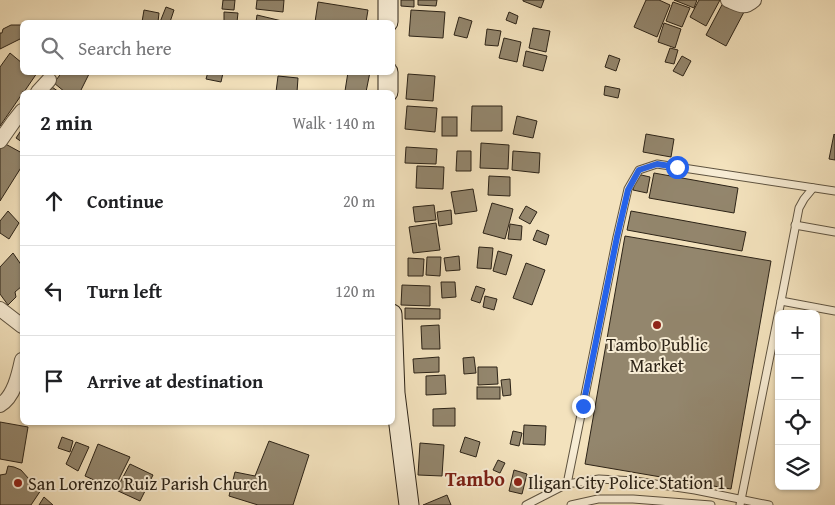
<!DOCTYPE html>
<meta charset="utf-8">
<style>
:root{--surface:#fff;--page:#f2f2f2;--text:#202124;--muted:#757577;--line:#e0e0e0}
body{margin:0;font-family:"Gentium Book Plus",serif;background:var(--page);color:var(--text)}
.controls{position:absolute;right:15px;bottom:15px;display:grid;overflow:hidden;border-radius:8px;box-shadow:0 1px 4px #0004}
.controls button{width:45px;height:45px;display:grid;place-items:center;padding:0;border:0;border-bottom:1px solid var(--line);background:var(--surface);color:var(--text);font:25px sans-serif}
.stop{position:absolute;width:15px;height:15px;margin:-11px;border:4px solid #2563eb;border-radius:50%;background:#fff}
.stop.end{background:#2563eb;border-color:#fff;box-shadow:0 1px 5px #0008}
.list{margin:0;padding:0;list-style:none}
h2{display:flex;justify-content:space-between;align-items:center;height:65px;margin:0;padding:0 20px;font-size:21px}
h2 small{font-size:16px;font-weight:400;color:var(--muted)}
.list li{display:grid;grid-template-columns:32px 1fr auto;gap:15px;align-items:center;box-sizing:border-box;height:90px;padding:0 20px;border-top:1px solid var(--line)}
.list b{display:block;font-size:19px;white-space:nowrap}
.list em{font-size:16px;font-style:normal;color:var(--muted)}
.icon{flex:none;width:28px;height:28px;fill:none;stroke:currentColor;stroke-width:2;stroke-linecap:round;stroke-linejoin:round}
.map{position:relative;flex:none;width:835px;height:505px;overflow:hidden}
.search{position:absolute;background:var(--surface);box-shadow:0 1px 4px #0004;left:20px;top:20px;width:375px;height:55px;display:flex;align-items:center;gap:12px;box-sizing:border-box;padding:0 18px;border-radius:8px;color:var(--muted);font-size:19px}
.panel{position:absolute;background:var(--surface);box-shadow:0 1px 4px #0004;left:20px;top:90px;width:375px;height:335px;border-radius:8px}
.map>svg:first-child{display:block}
.building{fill:#93866d;stroke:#2c2317}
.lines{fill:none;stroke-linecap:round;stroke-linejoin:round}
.lane-casing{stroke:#5e5340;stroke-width:9}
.street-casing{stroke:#5e5340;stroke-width:16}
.secondary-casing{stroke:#2c2317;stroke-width:21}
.lane{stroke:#f7ecd4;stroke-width:7}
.street{stroke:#f7ecd4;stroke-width:14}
.secondary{stroke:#f7ecd4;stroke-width:19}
.route{stroke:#2563eb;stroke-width:6}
.poi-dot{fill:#8f2418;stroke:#f7ecd4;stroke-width:2}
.labels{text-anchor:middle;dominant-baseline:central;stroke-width:4;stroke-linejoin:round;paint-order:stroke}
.poi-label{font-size:18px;fill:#2c2317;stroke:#f7ecd4;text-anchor:start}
.quarter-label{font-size:20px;font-weight:bold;fill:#7a1f14;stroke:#f7ecd4}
</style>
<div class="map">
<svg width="835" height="505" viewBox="0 0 835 505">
<rect width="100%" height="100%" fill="#f3e2bd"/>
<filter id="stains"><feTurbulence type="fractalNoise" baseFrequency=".004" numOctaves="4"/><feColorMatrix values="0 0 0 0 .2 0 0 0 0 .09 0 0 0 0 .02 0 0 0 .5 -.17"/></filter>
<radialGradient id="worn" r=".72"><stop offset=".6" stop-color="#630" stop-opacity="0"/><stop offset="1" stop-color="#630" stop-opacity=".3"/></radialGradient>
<!-- building -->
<g class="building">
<polygon points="223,0 235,0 234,10 222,9"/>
<polygon points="257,0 284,0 283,12 256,9"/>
<polygon points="401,0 414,0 414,7 401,6"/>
<polygon points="418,0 437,0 436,6 418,5"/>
<polygon points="523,0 544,0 541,8 523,1"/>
<polygon points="646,0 659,0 670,5 657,37 634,27"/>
<polygon points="674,0 697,0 694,8"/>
<polygon points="699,0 720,0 706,26 690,17"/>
<polygon points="724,1 744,12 726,46 706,35"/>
<polygon points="318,2 368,10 366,22 315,22"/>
<polygon points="673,2 690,8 682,27 666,21"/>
<polygon points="166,7 174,10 170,22 160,22"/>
<polygon points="144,10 159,13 158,22 142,22"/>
<polygon points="411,10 445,12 443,38 409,36"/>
<polygon points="224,12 238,13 237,22 224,22"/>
<polygon points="509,12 518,16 516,24 506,20"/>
<polygon points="257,15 282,21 281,22 256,22"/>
<polygon points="459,17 472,21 467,38 454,35"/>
<polygon points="664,23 681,29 675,48 658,42"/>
<polygon points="11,25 22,25 22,38 0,49 0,33 2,33 3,29"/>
<polygon points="533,28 550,31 546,52 529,48"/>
<polygon points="487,29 501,31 498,46 485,45"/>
<polygon points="504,38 521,42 517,62 499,58"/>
<polygon points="670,48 678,50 674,64 665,62"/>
<polygon points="526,51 547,56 543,71 523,66"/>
<polygon points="10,53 22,63 22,72 37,73 24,92 22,92 22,94 0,126 0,67"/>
<polygon points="609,55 620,59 616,71 605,67"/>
<polygon points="682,56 691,61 683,76 673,71"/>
<polygon points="62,72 90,72 80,92 65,92 54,83"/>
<polygon points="208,72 223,73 221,82 206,79"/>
<polygon points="348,72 370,72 366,92 353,92 345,91"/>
<polygon points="408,74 435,76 433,101 406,99"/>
<polygon points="278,76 298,78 297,92 276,92"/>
<polygon points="605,86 620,89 618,98 604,95"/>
<polygon points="52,87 59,92 49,92"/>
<polygon points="407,106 437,108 435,132 405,129"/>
<polygon points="472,106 502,106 502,131 471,131"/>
<polygon points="517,116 537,121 533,138 513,134"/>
<rect x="442" y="117" width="15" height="19"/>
<polygon points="22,129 22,142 16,138"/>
<polygon points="646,134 674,139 671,157 643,152"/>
<polygon points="834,134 835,135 835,160 829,159"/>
<polygon points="0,141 22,153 22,166 0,201"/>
<polygon points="481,143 509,145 508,169 480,168"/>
<polygon points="406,147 437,149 436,164 405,163"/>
<polygon points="457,151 471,151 471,171 456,171"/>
<polygon points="513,151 540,153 539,173 512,170"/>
<polygon points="417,166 444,167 443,189 416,188"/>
<polygon points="654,173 738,188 734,213 649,198"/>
<polygon points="637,174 650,177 647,193 633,190"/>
<polygon points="489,176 510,177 510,196 488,195"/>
<polygon points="473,189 477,211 455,214 451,192"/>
<polygon points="492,203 513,209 505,239 483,233"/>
<polygon points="434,205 436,220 415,222 413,207"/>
<polygon points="526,206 537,212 530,224 519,218"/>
<polygon points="451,210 452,224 439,226 437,212"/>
<polygon points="8,211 19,223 9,239 0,233 0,221"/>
<polygon points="631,211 746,232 742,251 627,230"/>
<polygon points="436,223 440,250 413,253 409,227"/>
<polygon points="510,224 522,226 521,240 508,239"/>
<polygon points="537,230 549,235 546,245 533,240"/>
<polygon points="625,236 771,261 731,489 585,464"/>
<polygon points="479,247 493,248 491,269 477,268"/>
<polygon points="498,251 512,255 506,275 493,271"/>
<polygon points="13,253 22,266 22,286 15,292 16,297 8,305 0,294 0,267"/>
<polygon points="459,256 460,270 446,271 444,258"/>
<polygon points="427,257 441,257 440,276 426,275"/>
<polygon points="408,258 424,259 423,276 408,276"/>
<polygon points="526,263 545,270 532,305 513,298"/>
<polygon points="441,282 455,282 456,297 442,298"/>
<polygon points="402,285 430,286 430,306 401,305"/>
<polygon points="476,286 485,289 480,303 471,300"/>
<polygon points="485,296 497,299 494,310 483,307"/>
<polygon points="405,308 440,309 440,319 405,319"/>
<polygon points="439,325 440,349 422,349 421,326"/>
<polygon points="439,357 439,372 414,373 413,359"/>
<polygon points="474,357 476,373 464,374 463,358"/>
<polygon points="478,367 497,367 498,384 478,385"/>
<polygon points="445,375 446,394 426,395 426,376"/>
<polygon points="510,379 511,395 503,396 501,380"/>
<rect x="477" y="387" width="23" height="12"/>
<polygon points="455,408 455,426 433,426 433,409"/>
<polygon points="0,422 28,427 22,463 0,459"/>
<polygon points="524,425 546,426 545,445 523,444"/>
<polygon points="513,431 522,433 519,446 510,444"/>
<polygon points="62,437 73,441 70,452 58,448"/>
<polygon points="465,437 480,442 476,457 460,452"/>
<polygon points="269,441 309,455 293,505 258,505 229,496 235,472 255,476"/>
<polygon points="76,442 89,447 78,471 66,464"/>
<polygon points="420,443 444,445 442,476 418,475"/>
<polygon points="98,444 130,457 114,489 85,476"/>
<polygon points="498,460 505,463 500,473 493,470"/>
<polygon points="130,464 153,475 140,501 116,490"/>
<polygon points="8,466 14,467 21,470 29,479 43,487 31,505 0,505 0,475 6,474"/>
<polygon points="514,470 527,474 522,494 509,491"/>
<polygon points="447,495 451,505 423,505"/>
<polygon points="44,497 53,505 39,505"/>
</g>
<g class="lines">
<!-- lane casing -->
<g class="lane-casing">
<g id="lane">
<polyline points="795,225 835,232"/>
<polyline points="781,301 835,311"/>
<polyline points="567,484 617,237 628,189 639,170 657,164 835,191"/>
<polyline points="526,505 567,484 599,479 635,481 695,490 769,505"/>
<polyline points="571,505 598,499 633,499 711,505"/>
<polyline points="740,505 781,301 799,208 804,199 813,188"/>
</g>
</g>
<!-- street casing -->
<g class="street-casing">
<g id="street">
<path d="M728,0c12,5 16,9 26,0"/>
<polyline points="38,92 49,80"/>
<polyline points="0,141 14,121 22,111"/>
<polyline points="0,309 22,326"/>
<path d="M0,405c14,-8 19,-31 22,-45"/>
</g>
</g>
<!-- secondary casing -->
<g class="secondary-casing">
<g id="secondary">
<polyline points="388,0 388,22"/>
<polyline points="388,92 388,72"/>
<polyline points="392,314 395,393 409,505"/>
</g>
</g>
<!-- lane -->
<use href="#lane" class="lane"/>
<!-- street -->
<use href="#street" class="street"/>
<!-- secondary -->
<use href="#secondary" class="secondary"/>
</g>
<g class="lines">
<!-- route -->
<polyline class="route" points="583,406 617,237 628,190 639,170 657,164 677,167"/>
</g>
<!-- markers -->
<g class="poi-dot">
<circle cx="657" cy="325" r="5"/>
<circle cx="518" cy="482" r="5"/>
<circle cx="18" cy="483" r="5"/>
</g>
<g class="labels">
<!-- poi labels -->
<g class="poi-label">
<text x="657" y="344" text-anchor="middle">Tambo Public<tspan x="657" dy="21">Market</tspan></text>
<text x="528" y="482">Iligan City Police Station 1</text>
<text x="28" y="483">San Lorenzo Ruiz Parish Church</text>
</g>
<!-- quarter labels -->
<g class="quarter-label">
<text x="475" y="478">Tambo</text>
</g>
</g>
<rect width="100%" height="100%" filter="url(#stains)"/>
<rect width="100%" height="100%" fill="url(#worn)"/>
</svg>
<div class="controls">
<button>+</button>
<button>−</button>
<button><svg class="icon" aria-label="locate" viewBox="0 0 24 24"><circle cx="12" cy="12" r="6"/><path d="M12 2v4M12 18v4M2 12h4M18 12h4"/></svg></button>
<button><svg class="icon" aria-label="layers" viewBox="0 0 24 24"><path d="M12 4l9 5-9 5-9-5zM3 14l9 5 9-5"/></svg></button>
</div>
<div class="stop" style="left:677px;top:167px"></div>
<div class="stop end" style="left:583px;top:406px"></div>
<div class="search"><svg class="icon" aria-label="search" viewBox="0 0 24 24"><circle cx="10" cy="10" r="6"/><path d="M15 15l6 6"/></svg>Search here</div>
<section class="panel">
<h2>2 min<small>Walk · 140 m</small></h2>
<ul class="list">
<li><svg class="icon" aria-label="ahead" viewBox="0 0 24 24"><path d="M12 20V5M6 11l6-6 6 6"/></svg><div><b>Continue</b></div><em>20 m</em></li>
<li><svg class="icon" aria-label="left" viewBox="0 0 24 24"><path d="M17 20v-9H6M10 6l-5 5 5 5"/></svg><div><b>Turn left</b></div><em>120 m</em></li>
<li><svg class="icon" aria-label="arrive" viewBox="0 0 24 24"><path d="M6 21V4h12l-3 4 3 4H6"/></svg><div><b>Arrive at destination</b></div></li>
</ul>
</section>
</div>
